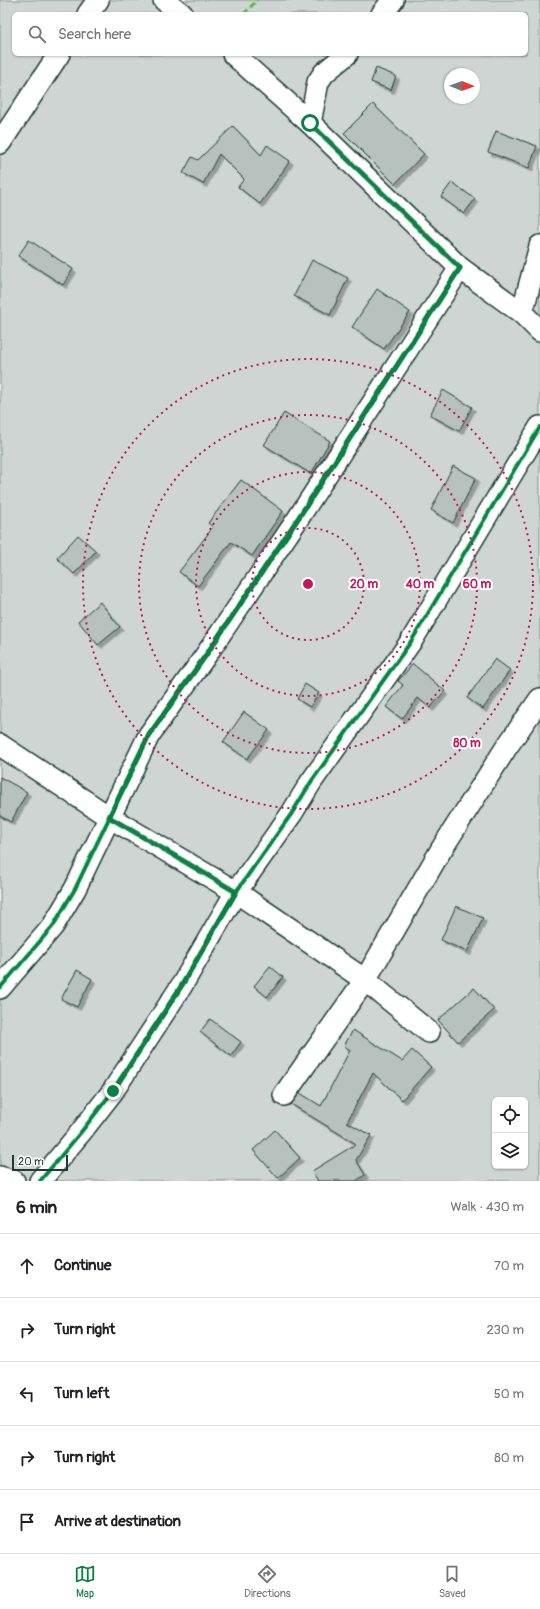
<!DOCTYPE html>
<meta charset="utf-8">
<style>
:root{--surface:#fff;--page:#f6f6f6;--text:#202124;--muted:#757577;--line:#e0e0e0;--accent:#0b8043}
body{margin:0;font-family:Pangolin,sans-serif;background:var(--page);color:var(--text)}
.controls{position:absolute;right:12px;bottom:12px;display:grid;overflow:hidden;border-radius:6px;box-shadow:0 1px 3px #0004}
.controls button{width:36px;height:36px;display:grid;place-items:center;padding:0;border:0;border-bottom:1px solid var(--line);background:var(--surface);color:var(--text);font:20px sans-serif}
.compass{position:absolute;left:444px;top:68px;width:36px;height:36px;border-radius:50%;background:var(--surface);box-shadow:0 1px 3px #0004;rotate:91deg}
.scale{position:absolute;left:12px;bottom:10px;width:56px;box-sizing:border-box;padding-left:4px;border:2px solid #1f3d34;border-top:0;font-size:11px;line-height:14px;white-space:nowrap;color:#1f3d34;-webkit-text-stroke:3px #fff;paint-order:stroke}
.stop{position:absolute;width:12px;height:12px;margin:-9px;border:3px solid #0b8043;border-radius:50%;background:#fff}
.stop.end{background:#0b8043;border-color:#fff;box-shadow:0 1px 4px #0008}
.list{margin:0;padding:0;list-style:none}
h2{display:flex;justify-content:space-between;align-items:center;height:52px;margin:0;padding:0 16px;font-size:17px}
h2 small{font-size:13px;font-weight:400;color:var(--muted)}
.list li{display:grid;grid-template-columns:26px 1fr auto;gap:12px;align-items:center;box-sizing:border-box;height:64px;padding:0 16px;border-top:1px solid var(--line)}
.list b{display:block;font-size:15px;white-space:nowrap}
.list em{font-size:13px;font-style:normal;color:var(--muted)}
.icon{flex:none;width:22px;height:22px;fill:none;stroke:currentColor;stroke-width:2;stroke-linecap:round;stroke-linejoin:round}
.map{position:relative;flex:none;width:540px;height:1181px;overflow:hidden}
.search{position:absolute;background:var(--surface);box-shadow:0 1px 3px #0004;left:12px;right:12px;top:12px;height:44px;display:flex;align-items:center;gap:10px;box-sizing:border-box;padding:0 14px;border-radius:6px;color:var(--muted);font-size:15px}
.sheet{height:372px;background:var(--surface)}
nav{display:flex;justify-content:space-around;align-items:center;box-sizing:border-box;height:56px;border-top:1px solid var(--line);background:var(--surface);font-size:11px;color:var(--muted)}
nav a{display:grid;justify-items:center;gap:2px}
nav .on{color:var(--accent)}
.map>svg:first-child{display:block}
.green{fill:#ced5d3;stroke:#768984;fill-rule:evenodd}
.building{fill:#b7c1bd;stroke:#1f3d34;filter:url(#shadow)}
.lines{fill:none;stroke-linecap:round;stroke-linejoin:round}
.minor-casing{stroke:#1f3d34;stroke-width:24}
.minor{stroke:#fff;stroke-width:21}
.quiet{stroke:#58b947;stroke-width:3;stroke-dasharray:6 3;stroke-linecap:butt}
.cycleway-casing{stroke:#fff;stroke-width:6}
.cycleway{stroke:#00873e;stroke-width:4}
.route{stroke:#0b8043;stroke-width:5}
.ring{fill:none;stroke:#c2185b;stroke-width:2;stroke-dasharray:2 4}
.centre{fill:#c2185b;stroke:#fff;stroke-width:2}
.ring-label{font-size:12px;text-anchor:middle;font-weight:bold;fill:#c2185b;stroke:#fff;stroke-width:4;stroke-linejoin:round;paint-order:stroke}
</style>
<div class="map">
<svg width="540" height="1181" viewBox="0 0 540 1181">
<defs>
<filter id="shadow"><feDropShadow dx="3.5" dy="3.5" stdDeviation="0" flood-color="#0004"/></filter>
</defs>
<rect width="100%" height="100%" fill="#f2f3f3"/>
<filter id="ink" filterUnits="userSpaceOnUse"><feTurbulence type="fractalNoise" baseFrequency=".025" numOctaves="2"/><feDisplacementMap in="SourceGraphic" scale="8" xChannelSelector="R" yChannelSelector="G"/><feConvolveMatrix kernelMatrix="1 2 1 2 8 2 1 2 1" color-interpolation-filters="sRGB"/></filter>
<g filter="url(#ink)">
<!-- green -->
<path class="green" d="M0,0h540v1181h-540zM14,14h512v40h-512zM450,74h24v24h-24zM495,1100h30v66h-30z"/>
<!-- building -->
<g class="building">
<polygon points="376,68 396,76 391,90 371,82"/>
<polygon points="373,104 424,154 395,184 344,133"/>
<polygon points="233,126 261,155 267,145 290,161 260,204 238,187 244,179 219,154 203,184 183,173 192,157 198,160"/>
<polygon points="496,131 537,146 529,168 488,152"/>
<polygon points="452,182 475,199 464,214 441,197"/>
<polygon points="29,240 73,269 63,285 18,256"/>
<polygon points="312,260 348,278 330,315 294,296"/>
<polygon points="377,289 410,312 384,349 352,327"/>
<polygon points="443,390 472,407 459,431 430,415"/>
<polygon points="284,413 330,441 311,474 264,445"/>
<polygon points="453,466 476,478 453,523 431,510"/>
<polygon points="241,480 283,511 252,556 231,542 198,586 179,572 213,527 208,523"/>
<polygon points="78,535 96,551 74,574 57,558"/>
<polygon points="100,602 120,627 98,645 78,621"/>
<polygon points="495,659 510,670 483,709 467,698"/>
<polygon points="413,664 445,691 430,708 418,698 402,719 386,707 403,685 398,681"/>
<polygon points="305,684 319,693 310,707 297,699"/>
<polygon points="244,712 269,730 247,759 223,742"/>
<polygon points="0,777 27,792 11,822 0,816"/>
<polygon points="456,906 483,918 467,952 441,940"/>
<polygon points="270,966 283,977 267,997 254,986"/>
<polygon points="77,970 92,979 77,1007 61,999"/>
<polygon points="474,988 494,1010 458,1042 438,1020"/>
<polygon points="210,1019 241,1042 231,1056 200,1032"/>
<polygon points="353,1030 402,1061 412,1050 431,1067 402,1100 373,1073 347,1122 370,1135 372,1134 356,1160 365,1175 356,1181 318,1181 312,1171 356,1144 291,1104 300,1093 321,1106 350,1050 344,1046"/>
<polygon points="275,1130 300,1158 278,1178 253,1150"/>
</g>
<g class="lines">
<!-- minor casing -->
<g class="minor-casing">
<g id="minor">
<polyline points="164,0 182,14"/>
<polyline points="88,14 98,0"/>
<polyline points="382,14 393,0"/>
<polyline points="233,54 310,123 460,268 522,313 540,331"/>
<polyline points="310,123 318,82 324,73 347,54"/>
<polyline points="0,143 59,54"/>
<polyline points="522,313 540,246"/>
<polyline points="0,745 109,817 236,892 365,980 429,1032"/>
<polyline points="0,988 53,926 75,889 149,735 206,655 299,517 460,268"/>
<polyline points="284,1095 365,980 441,850 506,748 540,699"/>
<polyline points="0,1177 14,1181"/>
<polyline points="40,1181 81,1132 113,1091 182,985 236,892 292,813 311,782 412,640 540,427"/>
</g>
</g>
<!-- minor -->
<use href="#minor" class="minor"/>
<!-- quiet -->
<polyline class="quiet" points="244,14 257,0"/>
<!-- cycleway casing -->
<g class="cycleway-casing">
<g id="cycleway">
<polyline points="0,988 53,926 75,889 149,735 206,655 299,517 460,268"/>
<polyline points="40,1181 81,1132 113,1091 182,985 236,892 292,813 311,782 412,640 540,427"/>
</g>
</g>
<!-- cycleway -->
<use href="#cycleway" class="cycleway"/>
</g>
</g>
<g class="lines" filter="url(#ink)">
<!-- route -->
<polyline class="route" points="113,1091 182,985 236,892 109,817 149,735 206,655 299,517 460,268 310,123"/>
</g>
<!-- distance rings -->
<g class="ring">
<circle cx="308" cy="584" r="56"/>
<circle cx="308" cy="584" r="112"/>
<circle cx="308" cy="584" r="169"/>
<circle cx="308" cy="584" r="225"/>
</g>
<circle cx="308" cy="584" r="6" class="centre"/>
<g class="ring-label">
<text x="364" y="588">20 m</text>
<text x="420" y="588">40 m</text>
<text x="477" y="588">60 m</text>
<text x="467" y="747">80 m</text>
</g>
</svg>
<div class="controls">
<button><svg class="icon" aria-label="locate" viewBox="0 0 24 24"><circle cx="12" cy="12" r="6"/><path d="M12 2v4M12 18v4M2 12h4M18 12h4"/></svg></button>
<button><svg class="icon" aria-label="layers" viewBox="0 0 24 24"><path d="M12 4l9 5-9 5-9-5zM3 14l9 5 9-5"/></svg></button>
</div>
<svg class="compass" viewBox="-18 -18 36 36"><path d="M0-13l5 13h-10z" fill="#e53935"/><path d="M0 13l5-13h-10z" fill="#757577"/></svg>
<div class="scale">20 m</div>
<div class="stop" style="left:310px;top:123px"></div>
<div class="stop end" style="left:113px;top:1091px"></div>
<div class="search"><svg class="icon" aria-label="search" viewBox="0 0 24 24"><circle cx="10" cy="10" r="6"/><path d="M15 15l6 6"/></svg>Search here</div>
</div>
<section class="sheet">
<h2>6 min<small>Walk · 430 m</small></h2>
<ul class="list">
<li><svg class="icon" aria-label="ahead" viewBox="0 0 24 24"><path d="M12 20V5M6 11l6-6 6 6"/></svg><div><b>Continue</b></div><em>70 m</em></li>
<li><svg class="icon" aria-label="right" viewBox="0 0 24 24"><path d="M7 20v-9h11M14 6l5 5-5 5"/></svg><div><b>Turn right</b></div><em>230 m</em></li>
<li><svg class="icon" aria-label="left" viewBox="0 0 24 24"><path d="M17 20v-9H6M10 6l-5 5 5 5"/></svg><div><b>Turn left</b></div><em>50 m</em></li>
<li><svg class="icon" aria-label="right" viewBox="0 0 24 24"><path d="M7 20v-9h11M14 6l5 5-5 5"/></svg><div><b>Turn right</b></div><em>80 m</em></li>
<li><svg class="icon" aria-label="arrive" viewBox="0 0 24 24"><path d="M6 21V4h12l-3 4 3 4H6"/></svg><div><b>Arrive at destination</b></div></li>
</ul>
</section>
<nav>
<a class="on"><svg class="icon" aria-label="map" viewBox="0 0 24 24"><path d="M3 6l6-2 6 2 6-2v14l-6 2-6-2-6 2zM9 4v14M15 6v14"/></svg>Map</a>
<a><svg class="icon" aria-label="directions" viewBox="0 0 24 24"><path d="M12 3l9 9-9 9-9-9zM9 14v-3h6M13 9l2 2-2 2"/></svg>Directions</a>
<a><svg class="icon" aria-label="saved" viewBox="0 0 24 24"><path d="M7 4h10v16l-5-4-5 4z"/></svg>Saved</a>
</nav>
